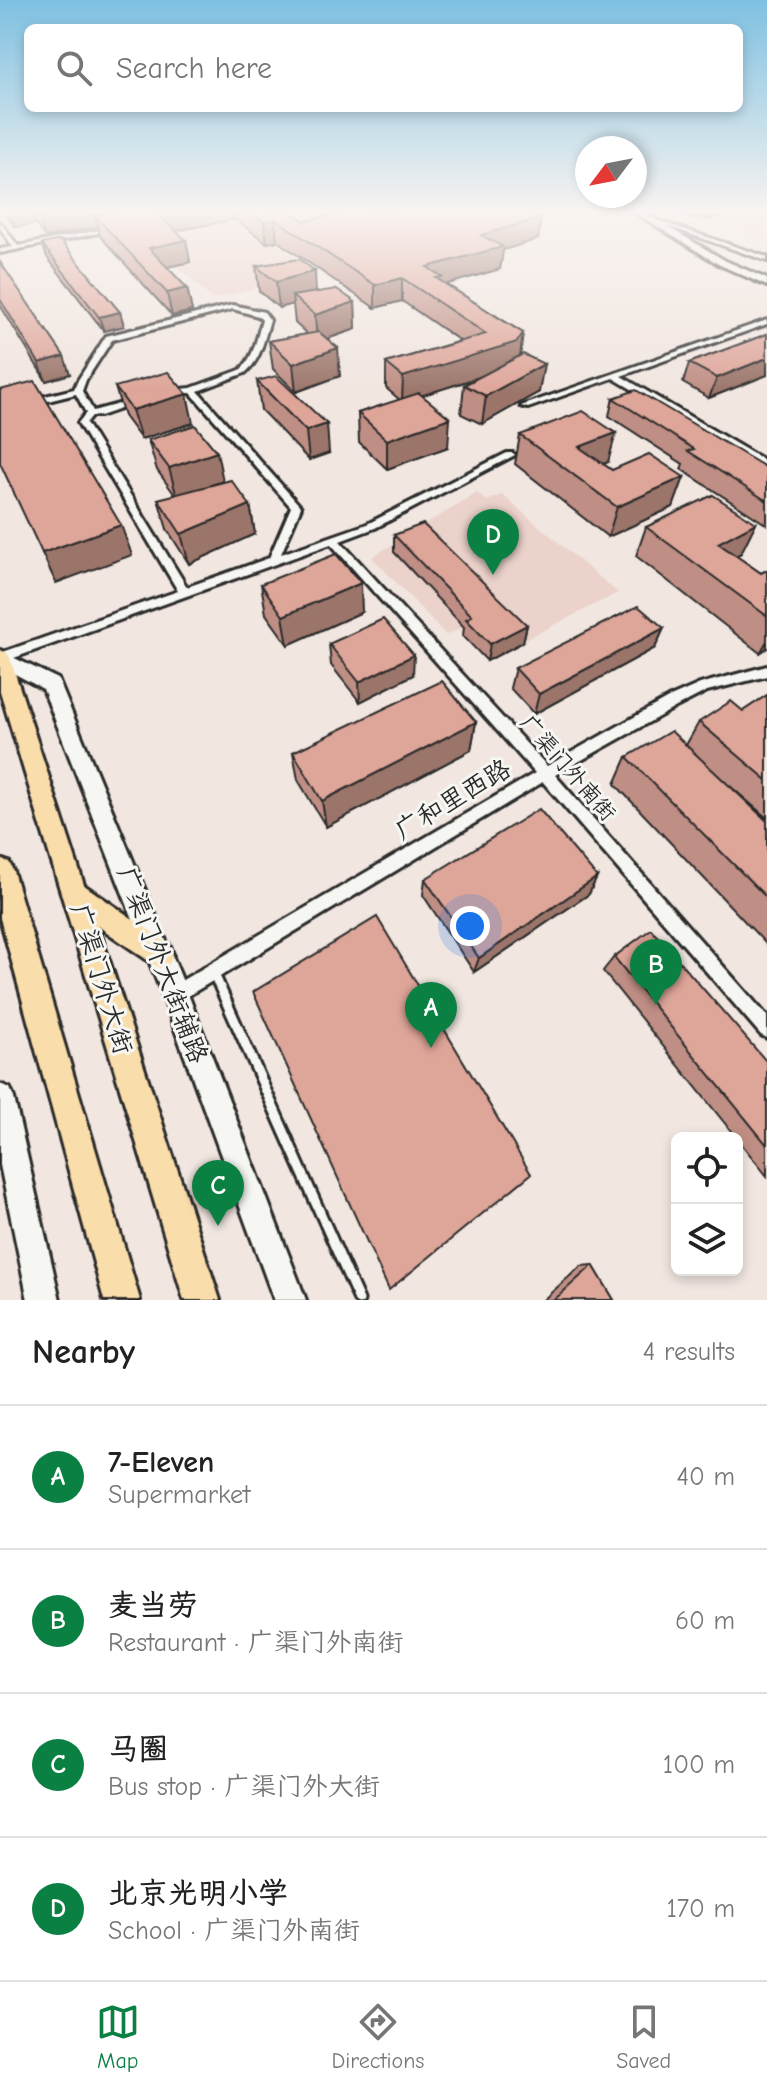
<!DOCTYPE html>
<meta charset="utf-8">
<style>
:root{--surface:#fff;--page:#f2f2f2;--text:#222;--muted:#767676;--line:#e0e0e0;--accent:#0b8043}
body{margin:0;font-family:"Comic Neue","LXGW WenKai TC",sans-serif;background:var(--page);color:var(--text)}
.controls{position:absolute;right:24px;bottom:24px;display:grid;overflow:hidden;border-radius:12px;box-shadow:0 4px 12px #0003}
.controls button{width:72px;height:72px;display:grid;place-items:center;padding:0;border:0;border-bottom:2px solid var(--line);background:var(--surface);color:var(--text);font:40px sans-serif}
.compass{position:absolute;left:575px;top:136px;width:72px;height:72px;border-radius:50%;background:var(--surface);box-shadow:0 4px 12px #0003;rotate:238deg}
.you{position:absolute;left:470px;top:926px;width:28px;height:28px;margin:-20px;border:6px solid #fff;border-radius:50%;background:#1a73e8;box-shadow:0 0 0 12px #1a73e833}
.badge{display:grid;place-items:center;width:52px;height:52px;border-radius:50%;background:var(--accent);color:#fff;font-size:26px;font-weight:700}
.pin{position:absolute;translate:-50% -66px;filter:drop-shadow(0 2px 4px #0008)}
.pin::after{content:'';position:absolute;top:42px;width:28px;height:24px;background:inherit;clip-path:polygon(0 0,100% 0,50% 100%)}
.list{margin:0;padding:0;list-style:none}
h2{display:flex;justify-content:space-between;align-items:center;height:104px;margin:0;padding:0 32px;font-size:34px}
h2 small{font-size:26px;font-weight:400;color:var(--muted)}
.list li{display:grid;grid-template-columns:52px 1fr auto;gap:24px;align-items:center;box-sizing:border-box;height:144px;padding:0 32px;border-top:2px solid var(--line)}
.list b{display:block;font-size:30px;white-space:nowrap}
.list p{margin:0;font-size:26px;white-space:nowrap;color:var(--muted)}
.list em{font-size:26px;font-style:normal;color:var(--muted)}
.icon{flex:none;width:44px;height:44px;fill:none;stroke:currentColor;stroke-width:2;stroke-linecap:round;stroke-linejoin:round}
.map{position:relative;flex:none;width:767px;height:1300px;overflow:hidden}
.search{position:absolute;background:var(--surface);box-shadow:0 4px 12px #0003;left:24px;right:24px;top:24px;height:88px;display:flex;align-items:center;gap:20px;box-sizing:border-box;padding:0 28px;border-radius:12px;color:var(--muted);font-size:30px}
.sheet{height:680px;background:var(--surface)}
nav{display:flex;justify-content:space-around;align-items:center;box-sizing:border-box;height:112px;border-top:2px solid var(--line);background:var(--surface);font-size:22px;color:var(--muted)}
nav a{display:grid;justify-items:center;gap:4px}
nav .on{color:var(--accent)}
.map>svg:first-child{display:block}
.built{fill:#ebd2cb}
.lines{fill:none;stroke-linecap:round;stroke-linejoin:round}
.lane-casing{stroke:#2b2b2b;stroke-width:15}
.street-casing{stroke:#2b2b2b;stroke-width:6}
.secondary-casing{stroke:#2b2b2b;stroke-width:6}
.primary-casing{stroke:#2b2b2b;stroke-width:6}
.lane{stroke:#f6f6f2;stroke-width:9}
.street{fill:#f6f6f2;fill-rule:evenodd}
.secondary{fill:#f6f6f2;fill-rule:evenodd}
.primary{fill:#f9ddab;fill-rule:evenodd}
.wall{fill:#bf8e84;stroke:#2b2b2b;stroke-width:2}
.shaded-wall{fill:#9b746b;stroke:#2b2b2b;stroke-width:2}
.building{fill:#dea599;stroke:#2b2b2b;stroke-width:2}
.labels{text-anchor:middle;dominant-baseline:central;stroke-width:6;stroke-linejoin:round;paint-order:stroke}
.street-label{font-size:22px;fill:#2b2b2b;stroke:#f6f6f2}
.near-street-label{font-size:26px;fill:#2b2b2b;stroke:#f6f6f2}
</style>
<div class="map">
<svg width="767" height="1300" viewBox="0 0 767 1300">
<rect width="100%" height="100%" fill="#f1e6e0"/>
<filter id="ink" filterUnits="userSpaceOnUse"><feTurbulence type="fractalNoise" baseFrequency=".0125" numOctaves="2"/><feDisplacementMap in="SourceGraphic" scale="16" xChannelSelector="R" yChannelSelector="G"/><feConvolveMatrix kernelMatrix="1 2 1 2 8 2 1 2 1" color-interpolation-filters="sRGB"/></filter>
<g filter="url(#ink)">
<!-- built -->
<g class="built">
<polygon points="224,211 314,211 340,227 275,242 316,273 212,299 136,228"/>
<polygon points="750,211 767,211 767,241 715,220"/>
<polygon points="477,493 486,501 502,495 618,593 526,639 499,611 446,635 372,557"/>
</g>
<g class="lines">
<!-- lane casing -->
<g class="lane-casing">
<polyline id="lane" points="214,974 359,1300"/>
</g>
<!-- street casing -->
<g class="street-casing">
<g id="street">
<polygon points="644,216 767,257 767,261 644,218"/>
<polygon points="0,222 18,246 115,227 118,229 0,253 0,249 13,247 0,228"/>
<path d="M233,305l31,7 6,8c-6,19 -9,40 -25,53l-47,18 103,116 -20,47 86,-30 140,-71h6l2,2 -140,73 -35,13 207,225 121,-68 32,-14 67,-18v10l-60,15 -29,15 -123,69 212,241v22l-6,-3 -218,-253 -362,218 -6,3 -6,-3 -3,-6 3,-6 366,-215 -204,-229 -331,119v-10l178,-62 -100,-168 8,-10 -10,-19 -76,19v-6l74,-18 4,-9 28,-44zM233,309l25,7 4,4c-5,17 -8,38 -22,50l-49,18 -21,2 -4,2 4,2 21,-1 100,114 -22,51 -82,29 -101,-164 6,-7h8l41,-14 -4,-3 -44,12 -11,-20 4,-11 26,-40z"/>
<polygon points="767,320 767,324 621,376 767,462 767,469 613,378 528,408 521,406"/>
</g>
</g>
<!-- secondary casing -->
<g class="secondary-casing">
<g id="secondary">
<polygon points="632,211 641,211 726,261 767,279 767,286 720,265"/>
<polygon points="0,651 58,679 60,684 188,994 306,1300 274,1300 162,994 43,689 0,666"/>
<polygon points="0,1084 10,1088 14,1098 60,1300 28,1300 0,1165"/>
</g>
</g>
<!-- primary casing -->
<g class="primary-casing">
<g id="primary">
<polygon points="0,650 7,653 10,658 84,885 169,944 173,954 169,964 159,968 98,926 220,1300 184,1300 0,691"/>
<polygon points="0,859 9,862 13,871 140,1300 104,1300 0,918"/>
</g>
</g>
<!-- lane -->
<use href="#lane" class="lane"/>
<!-- street -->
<use href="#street" class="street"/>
<!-- secondary -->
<use href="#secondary" class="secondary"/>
<!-- primary -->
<use href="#primary" class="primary"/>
</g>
<!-- wall -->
<g class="wall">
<polygon points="2,211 288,211 304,221 330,216 321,211 525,211 541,218 538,239 503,250 500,269 446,284 523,333 520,355 539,392 482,424 461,414 464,385 478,378 422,395 448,447 387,469 359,442 358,413 400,400 386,388 386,363 460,341 402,301 375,308 277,241 267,243 235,219 176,231 186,240 190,262 167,267 187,288 192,311 172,316 100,236 98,227 45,237 35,224 15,227"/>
<polygon points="669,211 741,211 707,220 698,217 690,219"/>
<polygon points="42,244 120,312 124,326 104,331 47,257"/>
<polygon points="0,262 70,374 46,381 0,305"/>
<polygon points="256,266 316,292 355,302 356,329 327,339 340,376 296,392 273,369 269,341 307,334 295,323 293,304 279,308 259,291"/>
<polygon points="767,334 767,375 709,398 683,383 689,363"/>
<polygon points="257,381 329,453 309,460 261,410"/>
<polygon points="115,387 193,423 141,439 124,416"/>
<polygon points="613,398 767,468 767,525 681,469 683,464 609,416"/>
<polygon points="520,435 608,462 603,464 612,470 684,477 673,507 608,537 515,464"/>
<polygon points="148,440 223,481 215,484 250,505 255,534 189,564 167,529 158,499 175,495 157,470"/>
<polygon points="646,527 741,553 736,556 761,573 767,570 767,648 760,653 636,556"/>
<polygon points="394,535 527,625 523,642 487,661 463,636 464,627 394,552"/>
<polygon points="261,584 362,612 288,645 266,614"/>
<polygon points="664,628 655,648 534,714 510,688 515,668"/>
<polygon points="329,644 413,675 360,702 331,665"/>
<polygon points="767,695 767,818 730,786 767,821 767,945 615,784 627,757 686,745 699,722 743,711"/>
<polygon points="476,722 471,750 326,827 298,780 293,752"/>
<polygon points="597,877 589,894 474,972 423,895 425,879"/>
<polygon points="614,957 767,1062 767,1176 603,971"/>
<polygon points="593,1265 614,1300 543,1300 581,1266"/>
</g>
<!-- shaded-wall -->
<g class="shaded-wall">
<polygon points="9,211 31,211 35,224 15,227"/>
<polygon points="66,211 120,211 94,215 98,227 45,237 38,216"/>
<polygon points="133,211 234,211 235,219 160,234"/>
<polygon points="693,211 700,211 698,217 690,219"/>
<polygon points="710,211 741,211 707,220"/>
<polygon points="541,218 538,239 503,250 500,269 441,286 440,299 435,301 436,287 427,267 481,235"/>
<polygon points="275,219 277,241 267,243 264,222"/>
<polygon points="186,240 190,262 154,270 149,248"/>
<polygon points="315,271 316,296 292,296 293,304 279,308 276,282"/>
<polygon points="402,278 402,301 375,308 375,285"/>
<polygon points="187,288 192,311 172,316 167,293"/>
<polygon points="355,302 356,329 317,342 315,315"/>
<polygon points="120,312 124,326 104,331 99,317"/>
<polygon points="523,333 520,357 513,366 402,402 403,377"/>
<polygon points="338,348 340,376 296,392 293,364"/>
<polygon points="64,356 70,374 46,381 39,363"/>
<polygon points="767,358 767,375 709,398 717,378"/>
<polygon points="544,364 539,392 482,424 486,396"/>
<polygon points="187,394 193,423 141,439 132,410"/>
<polygon points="450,418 448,447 387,469 387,440"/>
<polygon points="327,424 329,453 309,460 306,431"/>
<polygon points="616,433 608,462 575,476 579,447"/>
<polygon points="217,452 223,481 177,497 169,468"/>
<polygon points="684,477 673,507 608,537 617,507"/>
<polygon points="250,505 255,534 189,564 181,534"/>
<polygon points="756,523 741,553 707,571 718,543"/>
<polygon points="121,525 132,555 56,583 42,553"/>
<polygon points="361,583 362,612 288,645 283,616"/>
<polygon points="527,625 523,642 487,661 490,644"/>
<polygon points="664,628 655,648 534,714 539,694"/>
<polygon points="767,641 767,648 760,653"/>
<polygon points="414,655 413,675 360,702 359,682"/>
<polygon points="476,722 471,750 326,827 322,801"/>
<polygon points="597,877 589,894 474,972 479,958"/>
</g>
<!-- building -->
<g class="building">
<polygon points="34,211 66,211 38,216"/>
<polygon points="117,211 170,211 156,213 186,240 149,248 187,288 167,293 94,215"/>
<polygon points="249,211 288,211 304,221 354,211 525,211 541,218 481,235 503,247 427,267 442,277 436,278 523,333 517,342 403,377 386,363 486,334 402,278 375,285 275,219 264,222"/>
<polygon points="60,240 120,312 99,317 42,244"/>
<polygon points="299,259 315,271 276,282 256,266"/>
<polygon points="0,262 64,356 39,363 0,299"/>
<polygon points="337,289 355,302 315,315 292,296"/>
<polygon points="319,332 338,348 293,364 269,341"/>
<polygon points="767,334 767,358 717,378 689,363"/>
<polygon points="523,354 544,364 486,396 464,385"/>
<polygon points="168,372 187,394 132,410 115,387"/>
<polygon points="276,376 327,424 306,431 257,381"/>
<polygon points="35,381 121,525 42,553 0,463 0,390"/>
<polygon points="636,390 767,468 767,501 688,451 694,449 613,398"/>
<polygon points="419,393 450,418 387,440 358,413"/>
<polygon points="583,411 616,433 579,447 612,470 649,454 684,477 617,507 520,435"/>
<polygon points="195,425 217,452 169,468 148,440"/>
<polygon points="231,480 250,505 181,534 158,499"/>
<polygon points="713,495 756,523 718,543 761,573 767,570 767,616 646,527"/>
<polygon points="423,524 527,625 490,644 466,619 472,616 394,535"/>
<polygon points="336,554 361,583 283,616 261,584"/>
<polygon points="638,606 664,628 539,694 515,668"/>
<polygon points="383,619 414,655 359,682 329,644"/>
<polygon points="442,681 476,722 322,801 293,752"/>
<polygon points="767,695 767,780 699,722 731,701 743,711"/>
<polygon points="671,731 767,821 767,898 627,757"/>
<polygon points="539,809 597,877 479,958 425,879"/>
<polygon points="377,917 531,1174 389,1290 253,992"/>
<polygon points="651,929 767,1062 767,1145 614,957"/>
<polygon points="593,1265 614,1300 554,1300"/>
</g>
</g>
<!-- sky -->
<linearGradient id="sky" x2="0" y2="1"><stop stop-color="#7ec0e1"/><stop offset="0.54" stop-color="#f9f4f1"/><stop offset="1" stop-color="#f9f4f1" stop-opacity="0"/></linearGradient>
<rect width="767" height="393" fill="url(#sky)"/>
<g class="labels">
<!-- street labels -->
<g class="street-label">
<text transform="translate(568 768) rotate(49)">广渠门外南街</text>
</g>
<!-- near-street labels -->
<g class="near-street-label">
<text transform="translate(453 800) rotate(-31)">广和里西路</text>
<text transform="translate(162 965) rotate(69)">广渠门外大街辅路</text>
<text transform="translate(101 979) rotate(73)">广渠门外大街</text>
</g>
</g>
</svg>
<div class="controls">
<button><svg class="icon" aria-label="locate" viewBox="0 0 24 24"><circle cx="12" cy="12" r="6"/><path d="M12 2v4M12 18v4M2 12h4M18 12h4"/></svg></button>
<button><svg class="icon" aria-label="layers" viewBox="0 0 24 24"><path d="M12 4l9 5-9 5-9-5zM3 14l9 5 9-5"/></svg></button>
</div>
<svg class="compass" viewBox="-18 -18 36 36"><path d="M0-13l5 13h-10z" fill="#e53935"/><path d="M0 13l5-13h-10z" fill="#767676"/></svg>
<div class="you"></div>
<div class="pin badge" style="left:431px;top:1048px">A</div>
<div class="pin badge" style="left:656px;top:1005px">B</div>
<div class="pin badge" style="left:218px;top:1226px">C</div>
<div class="pin badge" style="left:493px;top:575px">D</div>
<div class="search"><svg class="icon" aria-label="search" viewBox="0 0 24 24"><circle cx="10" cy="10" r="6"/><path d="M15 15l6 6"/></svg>Search here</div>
</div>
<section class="sheet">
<h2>Nearby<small>4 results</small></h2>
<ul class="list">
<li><span class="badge">A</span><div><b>7-Eleven</b><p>Supermarket</p></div><em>40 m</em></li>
<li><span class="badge">B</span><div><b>麦当劳</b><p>Restaurant · 广渠门外南街</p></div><em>60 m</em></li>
<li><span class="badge">C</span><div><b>马圈</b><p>Bus stop · 广渠门外大街</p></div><em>100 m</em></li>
<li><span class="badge">D</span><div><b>北京光明小学</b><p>School · 广渠门外南街</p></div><em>170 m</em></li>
</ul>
</section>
<nav>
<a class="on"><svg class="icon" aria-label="map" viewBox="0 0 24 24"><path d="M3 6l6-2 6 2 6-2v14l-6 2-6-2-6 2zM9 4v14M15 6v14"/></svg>Map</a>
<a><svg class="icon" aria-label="directions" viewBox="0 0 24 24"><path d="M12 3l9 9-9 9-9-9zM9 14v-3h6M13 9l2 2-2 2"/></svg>Directions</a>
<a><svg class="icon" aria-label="saved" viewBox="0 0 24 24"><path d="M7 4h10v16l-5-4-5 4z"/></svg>Saved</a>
</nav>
